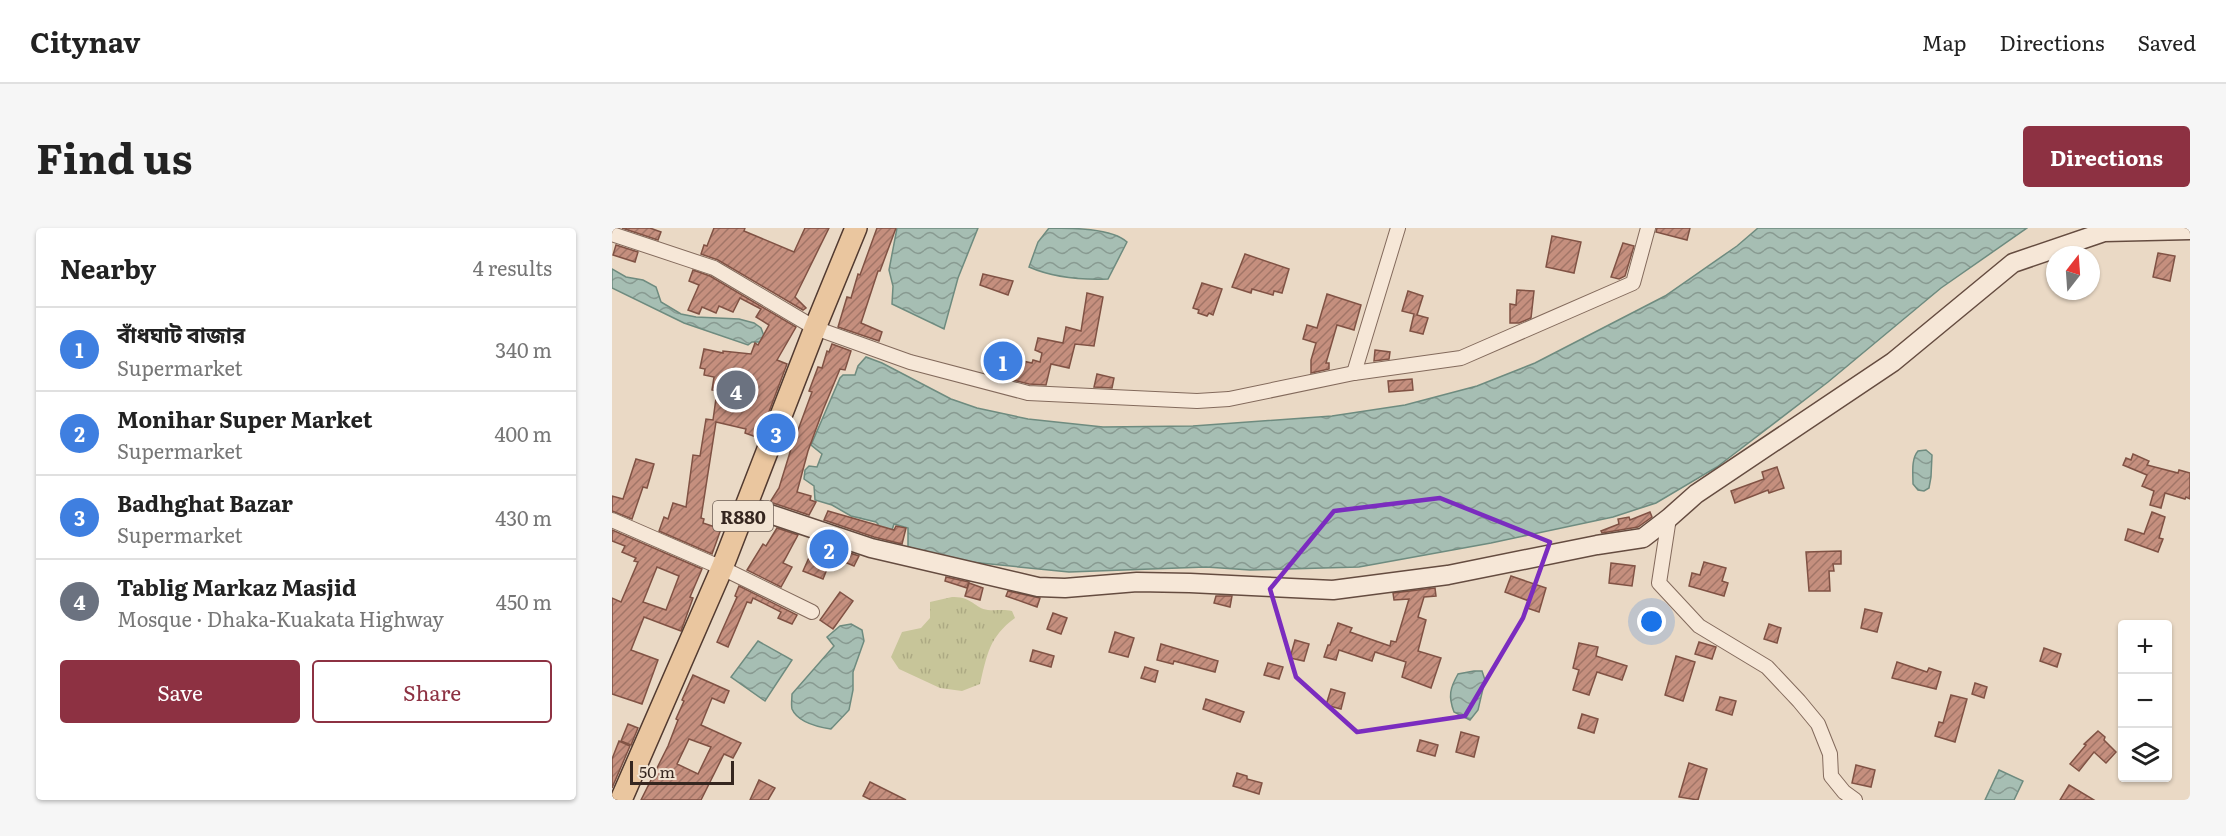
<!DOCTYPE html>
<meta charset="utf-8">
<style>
:root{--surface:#fff;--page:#f6f6f6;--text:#222;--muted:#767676;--line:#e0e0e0;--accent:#8d3142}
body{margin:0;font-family:Literata,"Noto Sans Bengali",serif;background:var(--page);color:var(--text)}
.controls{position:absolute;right:18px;bottom:18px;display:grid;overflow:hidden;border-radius:6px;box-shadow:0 2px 4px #0004}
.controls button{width:54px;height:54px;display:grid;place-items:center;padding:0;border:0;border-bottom:2px solid var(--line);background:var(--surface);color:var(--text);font:30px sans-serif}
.compass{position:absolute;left:1434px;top:18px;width:54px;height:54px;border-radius:50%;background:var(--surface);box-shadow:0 2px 4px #0004;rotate:17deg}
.scale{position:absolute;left:18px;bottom:15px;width:104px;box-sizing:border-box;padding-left:6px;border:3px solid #35261f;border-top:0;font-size:16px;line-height:21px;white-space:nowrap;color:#35261f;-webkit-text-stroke:4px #f2e4d3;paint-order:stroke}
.you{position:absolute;left:1040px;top:394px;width:21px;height:21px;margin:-15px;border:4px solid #fff;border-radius:50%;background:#1a73e8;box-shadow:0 0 0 9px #1a73e833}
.badge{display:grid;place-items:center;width:39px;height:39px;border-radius:50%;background:var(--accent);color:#fff;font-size:20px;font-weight:700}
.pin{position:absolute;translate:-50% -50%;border:3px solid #fff;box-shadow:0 2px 6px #0006}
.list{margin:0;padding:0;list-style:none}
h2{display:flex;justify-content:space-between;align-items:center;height:78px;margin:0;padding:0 24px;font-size:26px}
h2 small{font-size:20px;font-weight:400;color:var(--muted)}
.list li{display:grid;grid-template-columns:39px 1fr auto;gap:18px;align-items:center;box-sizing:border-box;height:84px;padding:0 24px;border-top:2px solid var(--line)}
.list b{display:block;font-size:22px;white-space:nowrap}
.list p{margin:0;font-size:20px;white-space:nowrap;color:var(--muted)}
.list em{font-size:20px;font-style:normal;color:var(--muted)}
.actions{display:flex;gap:12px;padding:18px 24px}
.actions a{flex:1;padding:14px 0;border:2px solid var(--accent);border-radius:6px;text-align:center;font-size:21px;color:var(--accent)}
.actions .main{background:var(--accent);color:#fff}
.icon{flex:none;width:33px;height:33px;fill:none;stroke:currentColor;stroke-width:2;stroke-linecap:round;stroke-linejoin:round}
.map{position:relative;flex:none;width:1578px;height:572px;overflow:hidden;border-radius:6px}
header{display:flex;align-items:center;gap:36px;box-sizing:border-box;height:84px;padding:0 30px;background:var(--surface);border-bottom:2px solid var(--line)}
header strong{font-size:28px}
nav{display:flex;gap:33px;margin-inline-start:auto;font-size:21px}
.intro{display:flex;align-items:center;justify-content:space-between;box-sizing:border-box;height:144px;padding:0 36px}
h1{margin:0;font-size:42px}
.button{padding:15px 27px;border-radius:6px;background:var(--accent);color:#fff;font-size:21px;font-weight:700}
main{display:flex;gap:36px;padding:0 36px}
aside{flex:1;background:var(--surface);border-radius:6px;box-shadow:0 2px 4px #0004}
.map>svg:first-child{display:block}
.grass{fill:url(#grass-tufts)}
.water{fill:url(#water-waves);stroke:#6e8b7f;stroke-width:1.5}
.building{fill:url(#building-hatch);stroke:#805244;stroke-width:1.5;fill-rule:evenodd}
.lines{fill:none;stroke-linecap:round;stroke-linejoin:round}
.street-casing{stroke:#836a5c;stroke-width:16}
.secondary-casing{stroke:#654c40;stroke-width:21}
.primary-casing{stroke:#523a30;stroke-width:24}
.street{stroke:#f6e7d7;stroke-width:14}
.secondary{stroke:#f6e7d7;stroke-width:18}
.primary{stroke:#eac69f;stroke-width:21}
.marked{fill:none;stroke:#7b2cbf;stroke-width:4.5;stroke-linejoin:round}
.labels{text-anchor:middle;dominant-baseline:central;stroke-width:6;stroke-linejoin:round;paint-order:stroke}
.shield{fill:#f2e4d3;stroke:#6e5f55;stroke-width:1.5}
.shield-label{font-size:18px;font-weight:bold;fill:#35261f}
</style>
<header>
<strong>Citynav</strong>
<nav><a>Map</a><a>Directions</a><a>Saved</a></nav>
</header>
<div class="intro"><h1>Find us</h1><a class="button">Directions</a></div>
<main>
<aside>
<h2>Nearby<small>4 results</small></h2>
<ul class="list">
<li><span class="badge" style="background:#3f7fe0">1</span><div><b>বাঁধঘাট বাজার</b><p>Supermarket</p></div><em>340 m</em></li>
<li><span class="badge" style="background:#3f7fe0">2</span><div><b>Monihar Super Market</b><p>Supermarket</p></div><em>400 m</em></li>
<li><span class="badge" style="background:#3f7fe0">3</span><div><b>Badhghat Bazar</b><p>Supermarket</p></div><em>430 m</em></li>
<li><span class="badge" style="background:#6b7280">4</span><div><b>Tablig Markaz Masjid</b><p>Mosque · Dhaka-Kuakata Highway</p></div><em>450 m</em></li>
</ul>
<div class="actions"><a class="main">Save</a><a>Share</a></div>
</aside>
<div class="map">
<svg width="1578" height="572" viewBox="0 0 1578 572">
<defs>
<pattern id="grass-tufts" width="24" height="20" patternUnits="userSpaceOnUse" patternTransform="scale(1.5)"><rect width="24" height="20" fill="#c7c599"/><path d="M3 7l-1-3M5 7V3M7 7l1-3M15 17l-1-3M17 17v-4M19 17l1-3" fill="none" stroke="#aca983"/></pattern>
<pattern id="water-waves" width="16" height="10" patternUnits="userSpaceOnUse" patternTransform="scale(1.5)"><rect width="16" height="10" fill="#a6beb3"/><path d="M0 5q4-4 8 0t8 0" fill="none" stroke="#889a91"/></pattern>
<pattern id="building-hatch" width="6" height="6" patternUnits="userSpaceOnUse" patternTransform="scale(1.5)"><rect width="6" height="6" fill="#c58f7e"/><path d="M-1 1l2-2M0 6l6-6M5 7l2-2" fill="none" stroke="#a17567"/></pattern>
</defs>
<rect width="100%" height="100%" fill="#ead9c5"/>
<!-- grass -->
<path class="grass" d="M340,369c20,-1 22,11 36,13 8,1 15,-1 24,1l3,7c-26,19 -28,37 -35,66l-18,7 -22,-3 -41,-19 -8,-12 11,-25 19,-4 9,-10v-16z"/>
<!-- water -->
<g class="water">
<polygon points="285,0 366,0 346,50 332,101 280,76 281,58 277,42"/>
<path d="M437,0c22,0 63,0 78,14l-19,37c-27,1 -54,-1 -79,-12l9,-25z"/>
<polygon points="1146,0 1415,0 1329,60 1216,154 1105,239 1044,275 1001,289 879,315 747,339 638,342 594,339 457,344 348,333 296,319 296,300 282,296 277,311 265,307 266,296 264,294 239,288 220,277 203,272 202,258 192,251 193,242 197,238 205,239 210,226 199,217 228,150 231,147 243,147 246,138 254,129 270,135 339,171 365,180 416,191 491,199 581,198 720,188 793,177 865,158 923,135 1053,68 1125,18"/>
<polygon points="0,41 14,49 31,52 44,59 49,74 69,86 84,89 127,91 142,95 149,100 152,108 149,114 140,114 136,117 72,95 0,60"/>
<path d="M1314,222l6,5 -1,22 -2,11 -5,3 -6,-1 -5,-6c0,-11 -2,-25 5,-33z"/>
<path d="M239,396l11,6 2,11 -11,31v18l-4,20 -18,19c-13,-2 -33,-6 -39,-20 -1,-4 0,-11 0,-15l42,-48 -7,-9 13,-11z"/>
<polygon points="146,413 180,432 153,473 119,449"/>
<path d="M862,443h8l3,9 -7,30 -8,10 -16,-8c-6,-16 -4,-24 4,-38z"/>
<polygon points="1387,542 1411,553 1402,572 1373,572"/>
</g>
<!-- building -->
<g class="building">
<polygon points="10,0 38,0 49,4 46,12"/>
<polygon points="102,0 133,0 132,3 182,24 193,0 217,0 183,69 194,80 191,82 106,32 89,26 92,17 95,18"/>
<polygon points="265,0 284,0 268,43 266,43 249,95 270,104 267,113 226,99 235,69 239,70 246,46 248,47"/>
<polygon points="1045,0 1078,0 1075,12 1044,4"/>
<polygon points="940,8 969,14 962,45 934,39"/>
<polygon points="1011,15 1022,18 1013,48 1007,51 999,49"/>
<polygon points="4,17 26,24 23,34 1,27"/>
<polygon points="1546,25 1563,28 1558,53 1541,49"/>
<polygon points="633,26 677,41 670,65 662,63 661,67 640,61 639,65 620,59"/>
<polygon points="81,42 98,48 184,99 165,132 175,136 147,210 133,205 134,201 104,194 89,290 92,291 91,295 109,301 100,326 47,303 52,289 56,291 61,275 74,279 81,227 88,228 94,191 101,192 105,163 100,162 102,149 92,147 93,141 88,140 92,121 111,125 111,123 139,126 143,115 146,117 157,97 144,89 149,81 128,70 121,84 107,78 104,85 90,79 87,86 76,82 87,57 77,53"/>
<polygon points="371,46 401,53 396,67 368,57"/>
<polygon points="590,55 610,61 601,87 597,85 595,88 586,85 587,82 581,80"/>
<polygon points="905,62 922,63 919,90 907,95 898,95 898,76 904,77"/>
<polygon points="796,63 811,68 805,87 816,90 811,106 798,103 802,86 790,83"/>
<polygon points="475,65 491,69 482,118 463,116 457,140 439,136 434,157 417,156 374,145 379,126 420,135 421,132 428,134 430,125 423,122 426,110 451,115 454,99 469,103"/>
<polygon points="715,66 749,77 742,102 725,97 714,135 717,135 717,141 699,145 699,132 704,115 691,111 695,97 705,100"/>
<polygon points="220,116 239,123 233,142 228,141 211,182 196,223 185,264 199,268 198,272 204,274 197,287 158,274 167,260 179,221 200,164 197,163 206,139 210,140 215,123 217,124"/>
<polygon points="763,122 778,124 777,131 762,133"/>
<polygon points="485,146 502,150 500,160 482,159"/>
<polygon points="800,151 801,162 777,164 776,153"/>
<polygon points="1521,226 1537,233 1535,237 1566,245 1567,242 1578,245 1578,271 1574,269 1573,271 1553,265 1549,280 1538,277 1542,263 1530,258 1535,247 1511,237 1514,230 1519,232"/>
<polygon points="24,231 42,236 35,260 31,259 20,291 0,283 0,268 11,271"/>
<polygon points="1165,239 1172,260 1157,265 1156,262 1123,275 1119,263 1152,251 1150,244"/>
<polygon points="216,283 282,302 284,298 294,300 290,316 262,309 212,292"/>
<polygon points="1038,284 1040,289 1026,299 990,305 989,303 1007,296 1006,291 1017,289 1018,292"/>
<polygon points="1540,284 1553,289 1547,310 1551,311 1546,324 1513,312 1516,301 1532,306"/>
<polygon points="165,300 186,307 171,335 180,339 169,359 135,342 151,316 154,318"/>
<path d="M0,302l90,39 -12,28 3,1 -12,33 -37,-14 -13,33 27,10 -16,44 -30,-10v-96l9,4 17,-40 -4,-1 2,-3 -14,-6 3,-6 -13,-5zM45,339l22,9 -13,34 -23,-8z"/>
<polygon points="203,316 222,324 211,351 191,343"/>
<polygon points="232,323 247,328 242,338 228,332"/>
<polygon points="1229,323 1229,336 1221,336 1222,343 1217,343 1218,363 1197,363 1194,324"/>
<polygon points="1092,334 1114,340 1110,353 1116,355 1112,368 1077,358 1080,345 1088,347"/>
<polygon points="999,335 1023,338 1020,358 997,355"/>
<polygon points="899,348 934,360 927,384 915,380 917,373 893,364"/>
<polygon points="334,349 357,354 355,360 333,353"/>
<polygon points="357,355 371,360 368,372 353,368"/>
<polygon points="127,358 185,387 180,396 166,390 169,384 141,370 139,375 135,374 116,419 105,414 125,369 123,368"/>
<polygon points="823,360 824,368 812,369 806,389 814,392 806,423 829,430 819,460 790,449 794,434 763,424 760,433 727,422 724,432 712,429 716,417 718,417 726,395 740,400 738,404 778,418 779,413 784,414 797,371 782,372 781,365"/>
<polygon points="396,363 428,370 425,379 394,368"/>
<polygon points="228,364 241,373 221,401 208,392"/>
<polygon points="604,368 620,368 618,379 602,375"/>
<polygon points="1253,381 1270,385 1265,404 1249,400"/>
<polygon points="441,385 455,390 449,406 435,401"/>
<polygon points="1157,396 1169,400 1165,415 1152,411"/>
<polygon points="503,404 522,410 516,429 497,424"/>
<polygon points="683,412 697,416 692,433 678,430"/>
<polygon points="1087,414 1104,419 1100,431 1083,426"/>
<polygon points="967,415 986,419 984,428 1015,438 1010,452 985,444 977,467 961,462 967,442 961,440"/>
<polygon points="549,416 606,433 603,444 562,433 561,436 545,432"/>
<polygon points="1432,420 1449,426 1445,439 1428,433"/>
<polygon points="421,422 442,428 439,439 418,433"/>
<polygon points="1064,428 1083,434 1071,473 1053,467"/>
<polygon points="1285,434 1315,444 1317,440 1329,444 1324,461 1280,450"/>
<polygon points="656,435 671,439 667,451 652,447"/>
<polygon points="533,439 546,443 543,454 529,450"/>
<path d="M81,447l36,16 -5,12 -12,-5 -11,27 40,18 -8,15 -9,-4 -23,46h-60l27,-54 10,-26 -2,-1 8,-18 -2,-1zM77,511l22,8 -13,27 -21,-10z"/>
<polygon points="1363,455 1375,459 1372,470 1360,466"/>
<polygon points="719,461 733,465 729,481 714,477"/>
<polygon points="1339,467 1355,471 1343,514 1323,508 1327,494 1331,495"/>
<polygon points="1108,469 1124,473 1120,487 1104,482"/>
<polygon points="594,471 632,484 628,494 591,481"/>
<polygon points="970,486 986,491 982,505 966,500"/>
<polygon points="16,496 26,500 19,517 9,513"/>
<polygon points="1486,503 1493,509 1492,512 1504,524 1494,535 1482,524 1467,543 1458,536 1474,517 1472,516"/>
<polygon points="849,504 867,509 862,529 844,524"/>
<polygon points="808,512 826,517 823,528 805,523"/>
<polygon points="7,513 18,518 0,560 0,531"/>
<polygon points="1077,535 1095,541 1086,572 1067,569"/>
<polygon points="1244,537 1263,542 1259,559 1240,555"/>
<polygon points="625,545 635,548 635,551 650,555 647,566 621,558"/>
<polygon points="147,552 163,560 156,572 138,572"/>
<polygon points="258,554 294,572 259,572 251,568"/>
<polygon points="1457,557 1482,572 1448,572"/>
</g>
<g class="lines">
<!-- street casing -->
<g class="street-casing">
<g id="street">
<polyline points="0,6 102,40 203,100 298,134 416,165 585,173 617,171 742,145 849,130 1021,55 1036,0"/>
<polyline points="742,145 786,0"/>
<polyline points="1057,290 1047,355 1087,398 1155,439 1187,473 1206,496 1218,526 1219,548 1232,564 1243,572"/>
<polyline points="0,292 110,340 200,384"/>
</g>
</g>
<!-- secondary casing -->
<g class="secondary-casing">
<polyline id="secondary" points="134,278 259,320 426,359 453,360 525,354 578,355 721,362 836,347 985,317 1031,310 1057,290 1084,266 1281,134 1401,35 1492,4 1578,2"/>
</g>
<!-- primary casing -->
<g class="primary-casing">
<polyline id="primary" points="9,572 110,340 203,100 244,0"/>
</g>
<!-- street -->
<use href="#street" class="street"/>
<!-- secondary -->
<use href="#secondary" class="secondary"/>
<!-- primary -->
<use href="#primary" class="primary"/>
</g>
<!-- marked area -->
<path class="marked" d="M828,270l110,44 -27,76 -58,98 -108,16 -61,-55 -26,-88 64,-78z"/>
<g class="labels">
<!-- shield labels -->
<rect class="shield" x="101" y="273" width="60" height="30" rx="4.5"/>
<g class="shield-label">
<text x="131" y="288">R880</text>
</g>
</g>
</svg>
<div class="controls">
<button>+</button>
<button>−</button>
<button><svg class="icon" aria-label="layers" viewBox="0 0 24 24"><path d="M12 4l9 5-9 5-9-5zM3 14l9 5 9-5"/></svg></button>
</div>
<svg class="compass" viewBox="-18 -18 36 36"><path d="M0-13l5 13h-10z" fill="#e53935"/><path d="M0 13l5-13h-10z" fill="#767676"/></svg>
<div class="scale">50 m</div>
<div class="you"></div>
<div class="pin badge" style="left:391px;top:133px;background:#3f7fe0">1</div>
<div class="pin badge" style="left:217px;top:321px;background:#3f7fe0">2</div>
<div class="pin badge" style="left:164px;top:205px;background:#3f7fe0">3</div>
<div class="pin badge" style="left:124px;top:162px;background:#6b7280">4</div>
</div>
</main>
